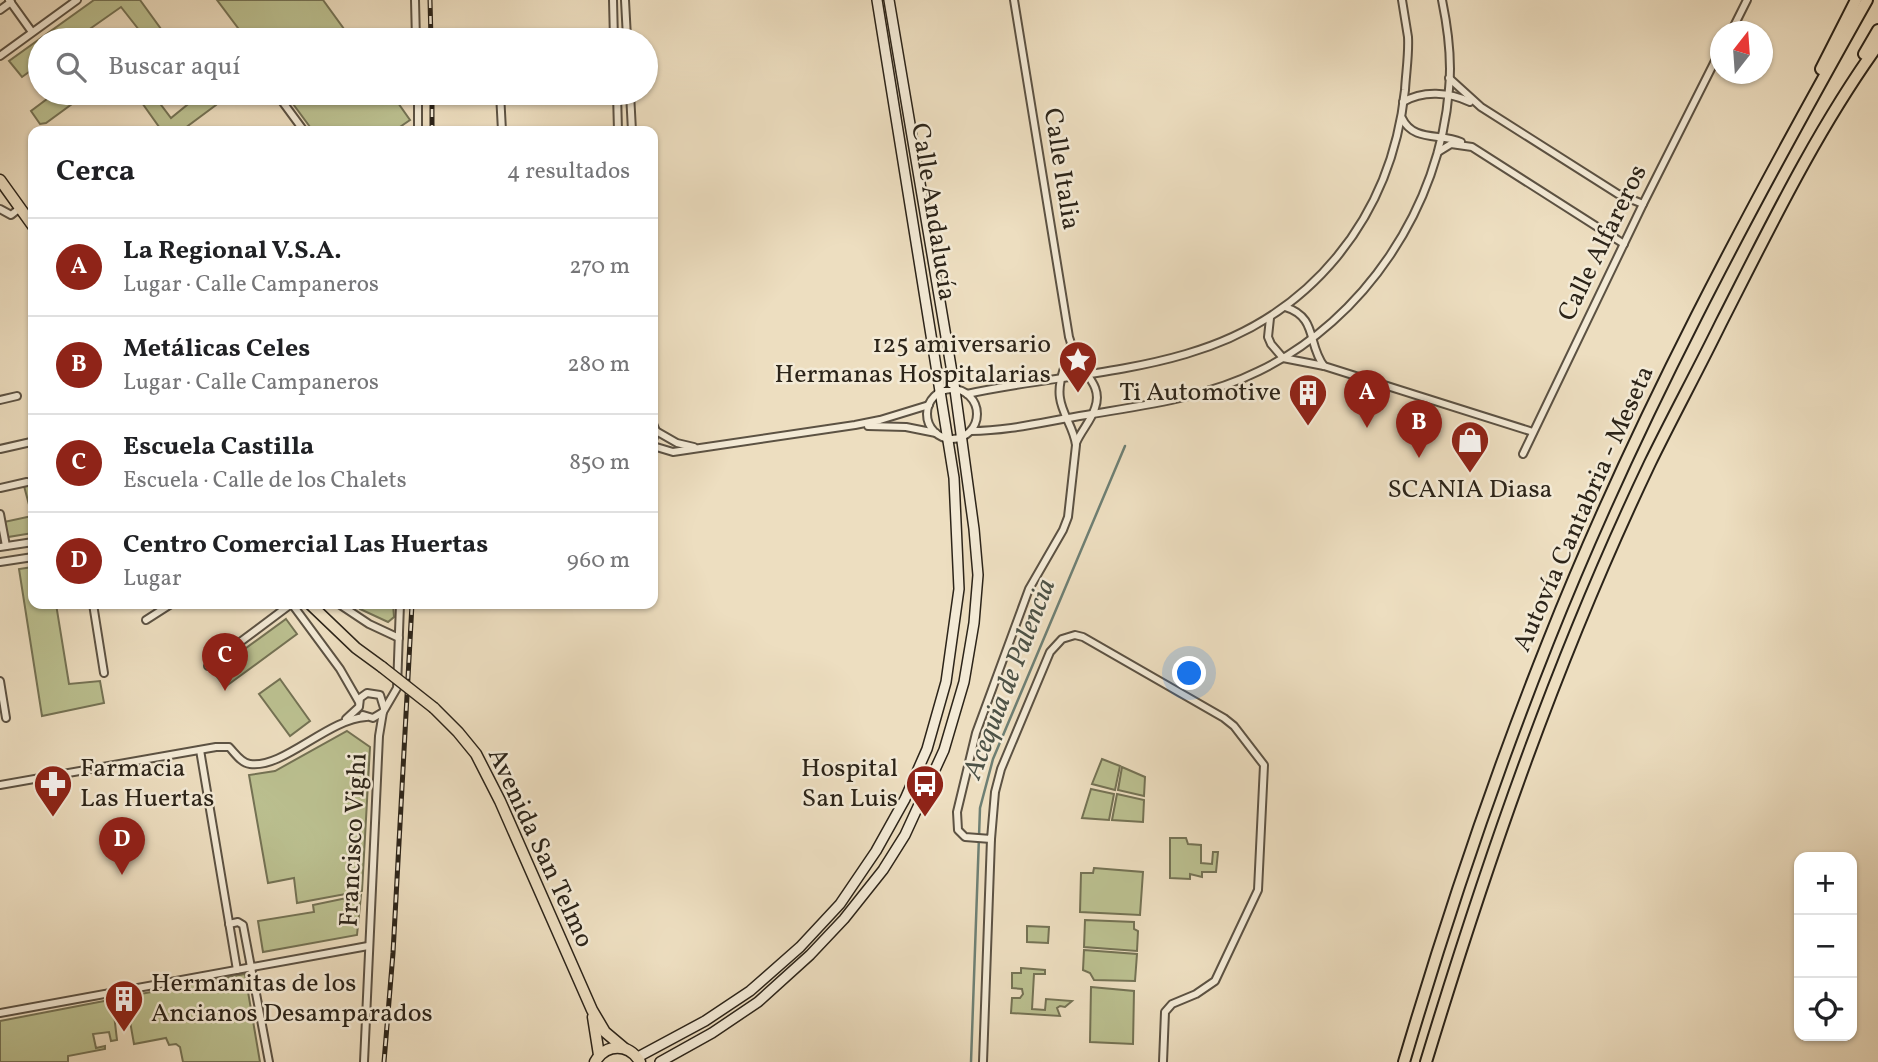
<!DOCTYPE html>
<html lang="es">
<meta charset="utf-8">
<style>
:root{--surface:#fff;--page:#f6f6f6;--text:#202124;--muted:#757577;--line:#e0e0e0;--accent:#8f2418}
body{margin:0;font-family:Vollkorn,serif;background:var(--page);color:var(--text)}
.controls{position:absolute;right:21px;bottom:21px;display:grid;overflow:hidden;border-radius:14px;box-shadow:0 2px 5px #0004}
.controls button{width:63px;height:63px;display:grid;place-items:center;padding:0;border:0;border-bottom:2px solid var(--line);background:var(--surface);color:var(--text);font:35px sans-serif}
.compass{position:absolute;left:1710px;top:21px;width:63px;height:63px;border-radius:50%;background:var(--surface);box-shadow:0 2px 5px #0004;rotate:17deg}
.you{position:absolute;left:1190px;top:674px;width:24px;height:24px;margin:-18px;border:5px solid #fff;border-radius:50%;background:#1a73e8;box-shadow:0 0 0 10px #1a73e833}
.badge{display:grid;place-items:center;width:46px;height:46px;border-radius:50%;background:var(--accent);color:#fff;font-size:23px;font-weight:700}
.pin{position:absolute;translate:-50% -58px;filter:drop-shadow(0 2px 4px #0008)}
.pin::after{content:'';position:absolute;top:37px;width:24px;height:21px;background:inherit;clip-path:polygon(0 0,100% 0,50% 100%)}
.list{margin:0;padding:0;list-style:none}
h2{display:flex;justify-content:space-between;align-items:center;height:91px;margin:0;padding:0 28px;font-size:30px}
h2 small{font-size:23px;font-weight:400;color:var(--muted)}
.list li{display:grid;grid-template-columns:46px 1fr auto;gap:21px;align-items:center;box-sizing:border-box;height:98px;padding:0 28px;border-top:2px solid var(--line)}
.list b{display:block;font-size:26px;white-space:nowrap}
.list p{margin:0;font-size:23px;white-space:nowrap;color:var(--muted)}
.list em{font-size:23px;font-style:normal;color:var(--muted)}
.icon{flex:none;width:38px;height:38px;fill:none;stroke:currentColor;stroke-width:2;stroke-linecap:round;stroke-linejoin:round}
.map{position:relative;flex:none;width:1878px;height:1062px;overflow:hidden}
.search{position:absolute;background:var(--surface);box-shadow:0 2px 5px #0004;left:28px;top:28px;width:630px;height:77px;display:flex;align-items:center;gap:18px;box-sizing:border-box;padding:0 24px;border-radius:38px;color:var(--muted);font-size:26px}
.panel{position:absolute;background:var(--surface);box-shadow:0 2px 5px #0004;left:28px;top:126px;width:630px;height:483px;border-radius:14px}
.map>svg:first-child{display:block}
.green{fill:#bbc090;stroke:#747254;stroke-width:2}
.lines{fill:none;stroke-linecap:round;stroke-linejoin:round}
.stream{stroke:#6e7f73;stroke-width:2.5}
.street-casing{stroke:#5c5243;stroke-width:10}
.secondary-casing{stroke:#2c2419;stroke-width:12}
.primary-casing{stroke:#2c2419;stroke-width:13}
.highway-casing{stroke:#2c2419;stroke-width:14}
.street{stroke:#f3ead6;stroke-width:6}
.secondary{stroke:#f3ead6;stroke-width:9}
.primary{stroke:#eddec0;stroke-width:10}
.highway{stroke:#eddec0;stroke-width:10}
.rail-casing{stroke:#2c2419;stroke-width:5}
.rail{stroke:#f3ead6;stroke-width:2.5;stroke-dasharray:8;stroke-linecap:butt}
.primary-bridge-casing{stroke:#2c2419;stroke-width:13;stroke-linecap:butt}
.primary-bridge{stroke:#eddec0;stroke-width:10}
.labels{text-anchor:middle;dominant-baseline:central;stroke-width:5;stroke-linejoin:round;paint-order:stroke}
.street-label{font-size:26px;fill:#2c2419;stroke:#f3ead6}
.poi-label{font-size:26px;fill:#2c2419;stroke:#f3ead6;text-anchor:end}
.water-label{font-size:28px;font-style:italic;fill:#4d5246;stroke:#f3ead6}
</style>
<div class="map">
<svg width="1878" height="1062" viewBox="0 0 1878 1062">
<rect width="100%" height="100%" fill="#eddec0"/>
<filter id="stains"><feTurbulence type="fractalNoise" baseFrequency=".00286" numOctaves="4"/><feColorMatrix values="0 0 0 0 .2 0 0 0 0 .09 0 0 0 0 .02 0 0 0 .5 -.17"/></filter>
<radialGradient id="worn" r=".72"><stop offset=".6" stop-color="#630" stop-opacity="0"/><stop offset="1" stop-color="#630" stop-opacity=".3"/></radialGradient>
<!-- green -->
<g class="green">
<polygon points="94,0 140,0 169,40 147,40 121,7 74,40 40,40 40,64 22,77 9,61"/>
<polygon points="217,0 323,0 352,40 247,40"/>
<polygon points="55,93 87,93 46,123 40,124 31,111"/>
<polygon points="135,93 152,93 171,118 193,100 187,93 208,93 216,105 181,131 162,131"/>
<polygon points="285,93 391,93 410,120 394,131 313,131"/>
<polygon points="24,486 33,486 33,533 8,537 4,522 32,516"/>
<polygon points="33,567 33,604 56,604 69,684 100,681 104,703 42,716 19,569"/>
<polygon points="393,604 394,617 388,622 360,609 359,605"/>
<polygon points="286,619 297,634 225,687 213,672"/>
<polygon points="280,679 310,721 290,736 259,694"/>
<polygon points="347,731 370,747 362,891 297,903 294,878 268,883 249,775 275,771"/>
<polygon points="1102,759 1120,766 1115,790 1092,784"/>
<polygon points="1122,767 1145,777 1144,796 1118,790"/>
<polygon points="1091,789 1114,794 1109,820 1082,818"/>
<polygon points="1117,794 1144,800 1143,822 1112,820"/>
<polygon points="1170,838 1186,838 1188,844 1201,845 1201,863 1212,864 1213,852 1218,852 1216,872 1202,872 1202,877 1190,874 1190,879 1170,878"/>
<polygon points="1094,868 1143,872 1140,915 1080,912 1081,873 1093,873"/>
<polygon points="361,895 357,935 263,952 258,921 314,912 313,905"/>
<polygon points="1085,920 1134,922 1134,929 1138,931 1137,951 1084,947"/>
<polygon points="1027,926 1049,927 1048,943 1027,942"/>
<polygon points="1084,950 1137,954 1135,981 1094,980 1090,973 1083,970"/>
<polygon points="1021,968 1045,970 1045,974 1034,974 1032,1009 1045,1010 1046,999 1072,1001 1065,1007 1060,1006 1057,1008 1060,1016 1011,1013 1012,998 1020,998 1023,994 1022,989 1012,988 1012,973 1021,973"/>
<polygon points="245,974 260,1062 183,1062 180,1047 176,1044 169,1045 166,1038 134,1044 128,1010 121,1009 118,1002 113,1006 117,1040 111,1041 109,1032 93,1034 96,1048 105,1046 105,1049 68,1056 68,1062 0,1062 0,1021"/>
<polygon points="1091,987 1134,991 1133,1044 1090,1042"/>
</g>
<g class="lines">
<!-- stream -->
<polyline class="stream" points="971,1062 980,808 993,759 1125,446"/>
<!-- street casing -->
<g class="street-casing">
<g id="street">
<polyline points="9,0 32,32"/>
<polyline points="415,0 416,40"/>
<polyline points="613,0 614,40"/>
<polyline points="625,0 627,38"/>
<path d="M1014,0l55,337c3,8 4,19 10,26 10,15 23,26 16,45 -4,13 -14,23 -19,35"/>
<polyline points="0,10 11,2"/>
<polyline points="1731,32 1747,0"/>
<polyline points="524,40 626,36"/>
<polyline points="0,56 77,0"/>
<polyline points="1449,78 1481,107 1618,194 1643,204"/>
<polyline points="418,93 418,131"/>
<polyline points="500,93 502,131"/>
<polyline points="617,93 618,131"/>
<polyline points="630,93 632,131"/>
<polyline points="279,97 304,131"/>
<path d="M1403,102c20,-12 46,-10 67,0"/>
<path d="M1402,118c11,24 38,15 59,24"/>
<polyline points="1438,152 1451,144 1472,147 1624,244"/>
<polyline points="0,209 11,215 20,208"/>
<path d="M1285,307c33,10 22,37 39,59"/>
<polyline points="1270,318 1268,337 1271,344 1283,358 1324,366 1533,432"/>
<path d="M1071,344c-3,17 -14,36 -11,54 2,16 14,30 16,47l-8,72 -5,13 -34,59 -53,144 -19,79 1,18 7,7 26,2 4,-47 6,-23 49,-117 12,-13 13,-4 8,2 141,81 10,8 30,39 -6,125 -43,91 -19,13 -24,10 -7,8 -2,50"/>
<circle cx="952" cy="414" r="25"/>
<path d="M967,394c72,-16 148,-19 219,-40 125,-36 205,-136 219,-264 1,-18 4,-36 3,-53 -2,-13 -4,-25 -6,-37"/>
<polyline points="0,400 17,396"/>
<polyline points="653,424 656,431 653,440"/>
<polyline points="868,426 906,427 936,433"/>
<polyline points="656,431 677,443 694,447"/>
<path d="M971,431c39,0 76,-10 115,-16 59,-10 119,-17 173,-44 106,-51 181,-165 190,-282 3,-29 -1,-60 -7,-89"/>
<polyline points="653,446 673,452 855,425 880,420 929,405"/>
<polyline points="0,449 31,442"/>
<polyline points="1523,454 1643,204 1720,51"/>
<polyline points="0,488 27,482"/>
<polyline points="0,514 6,546"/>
<polyline points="0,547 33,542"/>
<polyline points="0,562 33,557"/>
<polyline points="93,604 104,673"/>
<polyline points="292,604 340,669 359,702"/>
<polyline points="339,604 369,624 399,638"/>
<polyline points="146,620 171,604"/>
<polyline points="208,666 291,604"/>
<polyline points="0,681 6,718"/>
<polyline points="363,715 373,718 383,712"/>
<polyline points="346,719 359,707 360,698 367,693 380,695 384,708"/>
<polyline points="200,750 237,970"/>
<path d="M0,785l216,-38h13c6,6 12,16 21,17 33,5 78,-45 116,-47"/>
<polyline points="229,924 238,922 243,925 269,1062"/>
<polyline points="0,1013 368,946"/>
<polyline points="364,1062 379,736 383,712 397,688 400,604"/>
<polyline points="983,1062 991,839"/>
</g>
</g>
<!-- secondary casing -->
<g class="secondary-casing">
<g id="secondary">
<polyline points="638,1057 705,1021 750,991 800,947 840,904 876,851 905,799 927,749 946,682 959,589 954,478 877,0"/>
<polyline points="660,1062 712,1033 758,1002 810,955 844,919 883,870 905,835 944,750 964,682 974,623 978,575 974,529 955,390 889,0"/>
</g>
</g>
<!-- primary casing -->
<g class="primary-casing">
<g id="primary">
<polyline points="0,180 33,226"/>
<polyline points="310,604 356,648 382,667"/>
<polyline points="434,708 458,732 476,754 500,801 592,1010 605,1032 624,1048"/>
<polyline points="593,1017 599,1055"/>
<path d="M595,1062c11,-19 34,-19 45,0"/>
</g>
</g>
<!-- highway casing -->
<g class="highway-casing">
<g id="highway">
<polyline points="1864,54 1878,30"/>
<polyline points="1821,69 1856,0"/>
<path d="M1404,1062c42,-142 89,-282 144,-420 88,-222 202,-434 319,-642"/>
<path d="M1426,1062c62,-204 132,-406 224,-599 23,-47 48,-93 71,-140 48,-94 95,-192 157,-278"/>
</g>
</g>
<!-- street -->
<use href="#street" class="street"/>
<!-- secondary -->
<use href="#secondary" class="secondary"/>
<!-- primary -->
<use href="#primary" class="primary"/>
<!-- highway -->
<use href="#highway" class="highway"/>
<!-- rail casing -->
<g class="rail-casing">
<g id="rail">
<polyline points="430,0 431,40"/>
<polyline points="432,93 432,131"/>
<polyline points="384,1062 393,953 412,604"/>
</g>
</g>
<!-- rail -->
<use href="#rail" class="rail"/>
<!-- primary-bridge casing -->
<g class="primary-bridge-casing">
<polyline id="primary-bridge" points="382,667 434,708"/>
</g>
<!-- primary-bridge -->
<use href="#primary-bridge" class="primary-bridge"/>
</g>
<!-- icons -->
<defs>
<g id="sight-pin" transform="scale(2.0125)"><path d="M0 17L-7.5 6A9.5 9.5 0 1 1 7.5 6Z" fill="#8f2418" stroke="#f3ead6"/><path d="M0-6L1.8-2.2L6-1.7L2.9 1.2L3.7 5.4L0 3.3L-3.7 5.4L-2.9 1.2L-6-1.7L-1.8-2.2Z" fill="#fff"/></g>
<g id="building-pin" transform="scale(2.0125)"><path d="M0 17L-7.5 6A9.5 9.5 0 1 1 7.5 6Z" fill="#8f2418" stroke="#f3ead6"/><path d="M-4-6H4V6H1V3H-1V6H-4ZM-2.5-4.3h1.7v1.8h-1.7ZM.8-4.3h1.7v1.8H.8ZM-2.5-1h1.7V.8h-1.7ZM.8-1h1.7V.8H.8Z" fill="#fff"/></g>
<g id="shop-pin" transform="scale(2.0125)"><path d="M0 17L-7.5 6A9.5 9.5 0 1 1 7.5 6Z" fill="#8f2418" stroke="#f3ead6"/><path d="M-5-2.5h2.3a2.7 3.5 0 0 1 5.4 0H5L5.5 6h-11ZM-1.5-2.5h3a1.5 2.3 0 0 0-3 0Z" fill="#fff"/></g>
<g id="pharmacy-pin" transform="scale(2.0125)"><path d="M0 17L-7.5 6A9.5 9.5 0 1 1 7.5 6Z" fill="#8f2418" stroke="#f3ead6"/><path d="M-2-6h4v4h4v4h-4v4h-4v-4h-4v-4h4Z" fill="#fff"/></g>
<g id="bus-pin" transform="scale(2.0125)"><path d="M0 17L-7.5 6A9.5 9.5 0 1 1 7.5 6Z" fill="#8f2418" stroke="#f3ead6"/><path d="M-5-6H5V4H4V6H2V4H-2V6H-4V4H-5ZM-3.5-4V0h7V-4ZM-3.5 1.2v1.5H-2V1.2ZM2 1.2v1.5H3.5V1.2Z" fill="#fff"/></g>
</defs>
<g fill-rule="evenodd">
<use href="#sight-pin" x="1078" y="360"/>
<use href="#building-pin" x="1308" y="393"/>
<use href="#shop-pin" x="1470" y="440"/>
<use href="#pharmacy-pin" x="53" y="784"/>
<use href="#bus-pin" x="925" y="784"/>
<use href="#building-pin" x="124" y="999"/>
</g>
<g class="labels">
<!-- street labels -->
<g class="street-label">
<text transform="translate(1061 169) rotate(81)">Calle Italia</text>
<text transform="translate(933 212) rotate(81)">Calle Andalucía</text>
<text transform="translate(1603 243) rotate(-64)">Calle Alfareros</text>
<text transform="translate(1584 509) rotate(-66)">Autovía Cantabria - Meseta</text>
<text transform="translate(354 840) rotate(-87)">Francisco Vighi</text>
<text transform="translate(540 848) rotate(65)">Avenida San Telmo</text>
</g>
<!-- poi labels -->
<g class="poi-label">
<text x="1051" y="345">125 amiversario<tspan x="1051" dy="30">Hermanas Hospitalarias</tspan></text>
<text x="1281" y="393">Ti Automotive</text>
<text x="1470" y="490" text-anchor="middle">SCANIA Diasa</text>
<text x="80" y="769" text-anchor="start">Farmacia<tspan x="80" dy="30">Las Huertas</tspan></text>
<text x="898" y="769">Hospital<tspan x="898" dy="30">San Luis</tspan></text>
<text x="151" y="984" text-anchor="start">Hermanitas de los<tspan x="151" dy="30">Ancianos Desamparados</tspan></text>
</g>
<!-- water labels -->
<g class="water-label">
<text transform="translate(1010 679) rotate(-69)">Acequia de Palencia</text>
</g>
</g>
<rect width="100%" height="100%" filter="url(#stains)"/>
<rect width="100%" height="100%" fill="url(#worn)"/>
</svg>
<div class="controls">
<button>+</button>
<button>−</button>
<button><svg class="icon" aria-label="locate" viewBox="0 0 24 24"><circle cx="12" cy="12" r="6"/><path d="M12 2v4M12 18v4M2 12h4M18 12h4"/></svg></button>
</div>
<svg class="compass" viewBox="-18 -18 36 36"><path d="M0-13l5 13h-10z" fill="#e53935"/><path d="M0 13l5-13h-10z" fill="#757577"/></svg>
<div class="you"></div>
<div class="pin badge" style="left:1367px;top:428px">A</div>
<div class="pin badge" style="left:1419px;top:458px">B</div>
<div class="pin badge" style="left:225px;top:691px">C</div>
<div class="pin badge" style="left:122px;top:875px">D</div>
<div class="search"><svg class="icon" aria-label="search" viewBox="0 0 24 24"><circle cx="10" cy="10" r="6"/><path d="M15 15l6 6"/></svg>Buscar aquí</div>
<section class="panel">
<h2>Cerca<small>4 resultados</small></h2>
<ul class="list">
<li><span class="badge">A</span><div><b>La Regional V.S.A.</b><p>Lugar · Calle Campaneros</p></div><em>270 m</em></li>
<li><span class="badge">B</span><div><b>Metálicas Celes</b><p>Lugar · Calle Campaneros</p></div><em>280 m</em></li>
<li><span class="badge">C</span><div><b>Escuela Castilla</b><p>Escuela · Calle de los Chalets</p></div><em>850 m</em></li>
<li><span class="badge">D</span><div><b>Centro Comercial Las Huertas</b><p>Lugar</p></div><em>960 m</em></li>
</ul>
</section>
</div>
